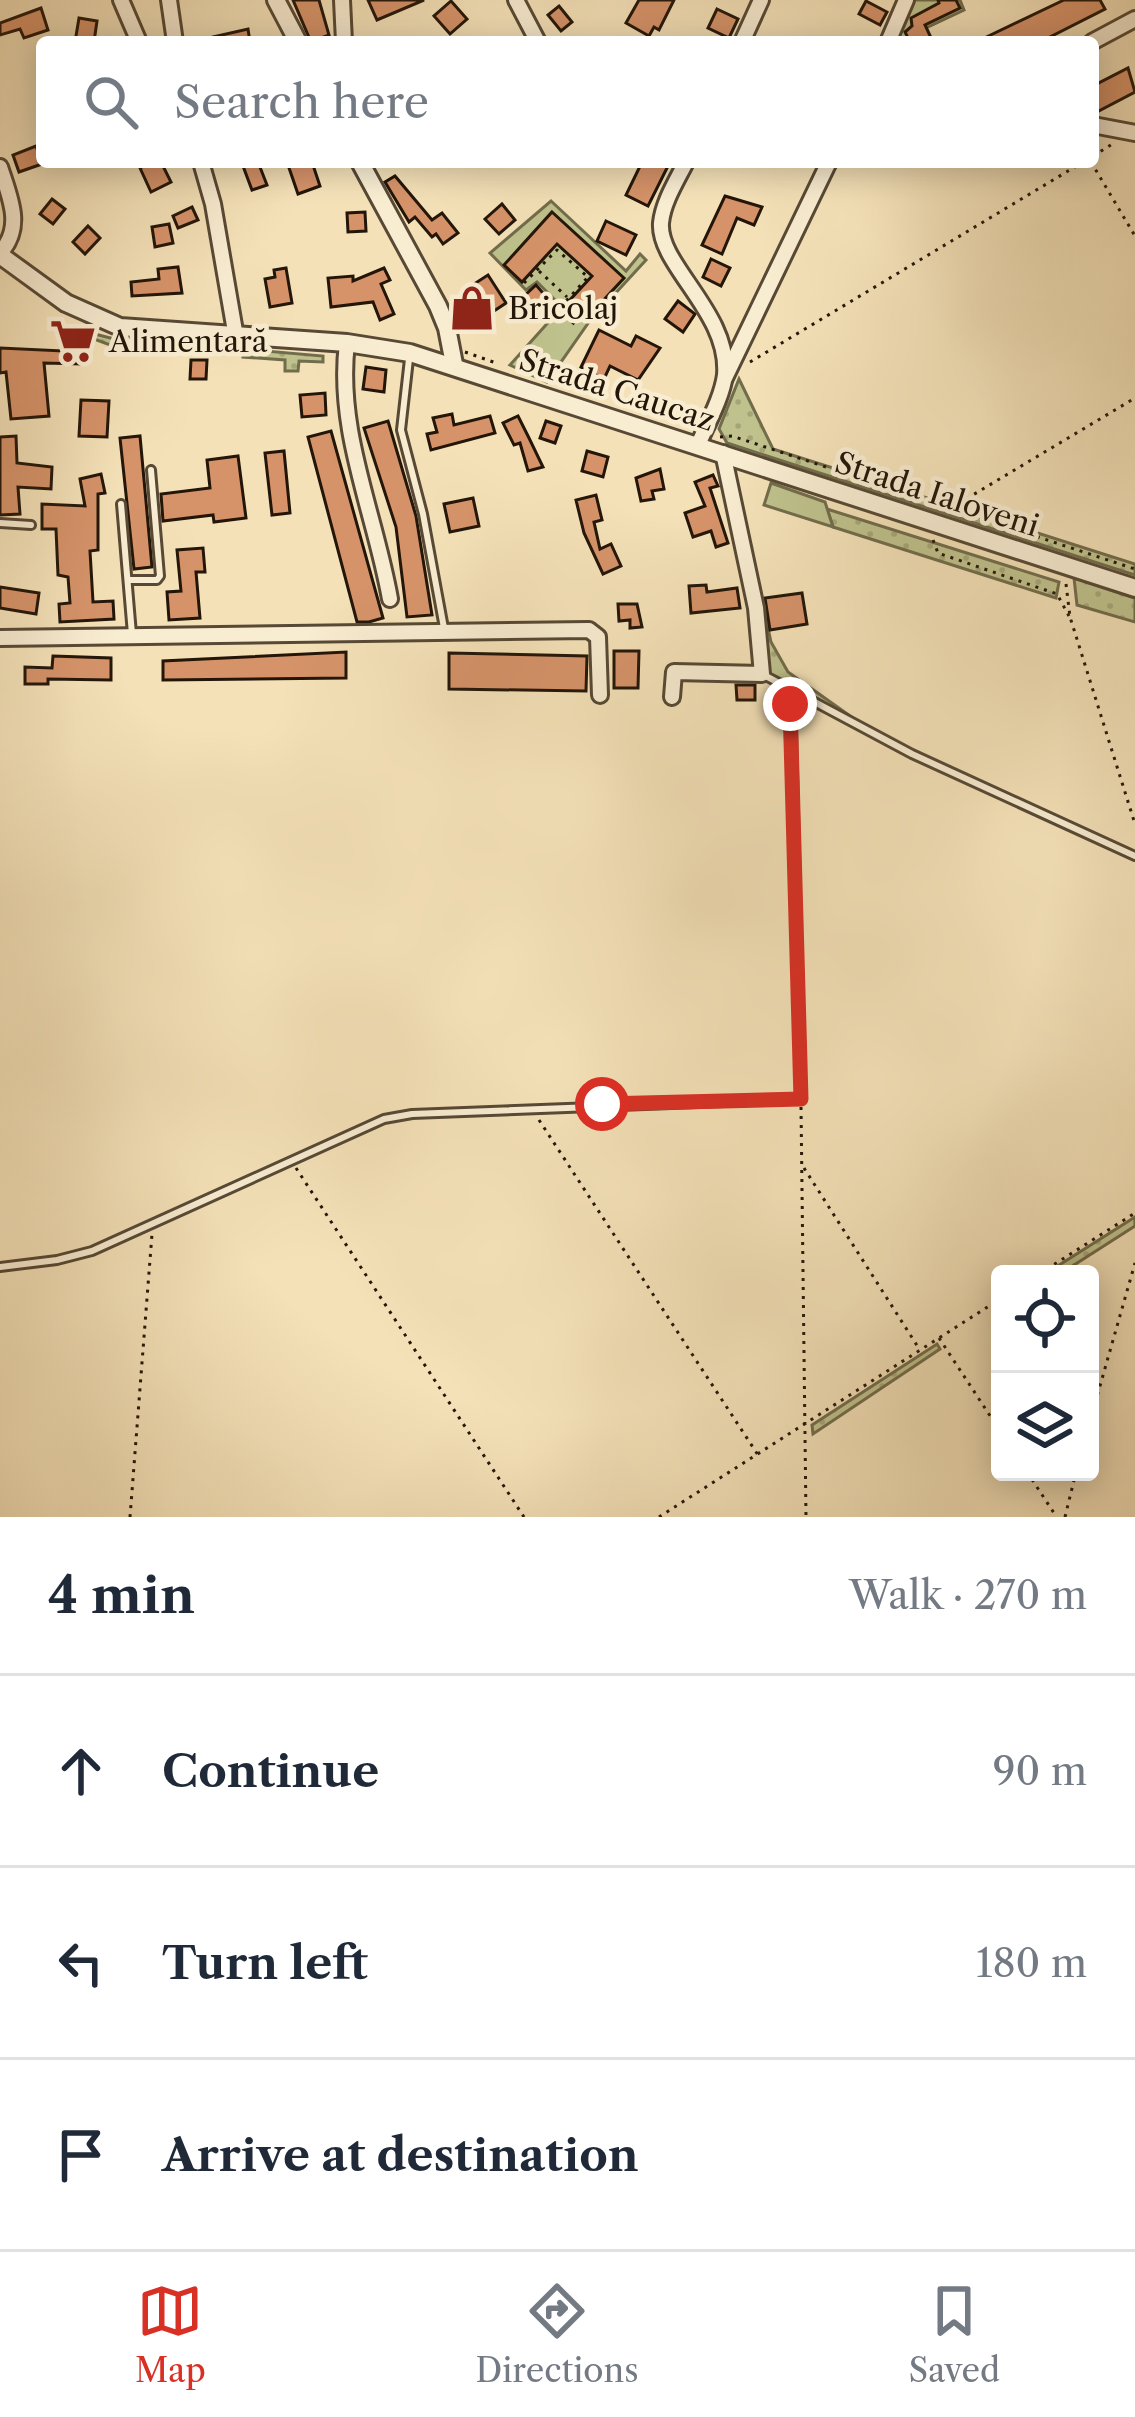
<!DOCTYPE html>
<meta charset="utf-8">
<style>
:root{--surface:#fff;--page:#f2f2f3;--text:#1f2937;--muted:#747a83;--line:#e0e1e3;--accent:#d93025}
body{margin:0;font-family:"Libre Caslon Text",serif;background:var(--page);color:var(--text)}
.controls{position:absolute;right:36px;bottom:36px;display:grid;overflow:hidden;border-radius:12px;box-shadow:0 6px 30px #0003}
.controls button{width:108px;height:108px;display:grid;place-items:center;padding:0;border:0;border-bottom:3px solid var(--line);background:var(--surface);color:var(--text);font:60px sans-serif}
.stop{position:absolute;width:36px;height:36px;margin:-27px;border:9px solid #d93025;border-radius:50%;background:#fff}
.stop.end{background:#d93025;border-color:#fff;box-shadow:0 3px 12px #0008}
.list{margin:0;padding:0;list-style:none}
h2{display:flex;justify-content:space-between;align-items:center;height:156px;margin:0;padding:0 48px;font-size:51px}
h2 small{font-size:39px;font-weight:400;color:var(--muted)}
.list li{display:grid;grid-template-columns:78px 1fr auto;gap:36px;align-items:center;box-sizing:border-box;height:192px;padding:0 48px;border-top:3px solid var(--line)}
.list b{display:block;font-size:45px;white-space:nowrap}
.list em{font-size:39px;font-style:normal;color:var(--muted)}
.icon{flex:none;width:66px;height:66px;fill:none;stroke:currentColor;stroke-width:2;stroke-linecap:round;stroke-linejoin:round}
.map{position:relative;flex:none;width:1135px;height:1517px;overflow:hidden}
.search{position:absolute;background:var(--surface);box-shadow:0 6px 30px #0003;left:36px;right:36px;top:36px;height:132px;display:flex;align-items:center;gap:30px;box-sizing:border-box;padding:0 42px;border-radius:12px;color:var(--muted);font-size:45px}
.sheet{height:732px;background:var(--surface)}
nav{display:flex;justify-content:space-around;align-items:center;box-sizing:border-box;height:168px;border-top:3px solid var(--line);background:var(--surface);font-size:33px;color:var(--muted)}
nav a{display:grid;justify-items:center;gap:6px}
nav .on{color:var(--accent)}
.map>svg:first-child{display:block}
.grass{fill:url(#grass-dots);stroke:#716c4b;stroke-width:3}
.green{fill:#bfc28d;stroke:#716c4b;stroke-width:3}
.building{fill:#d6936a;stroke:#231609;stroke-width:3}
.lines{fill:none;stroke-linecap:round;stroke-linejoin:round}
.service-casing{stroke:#574935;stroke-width:12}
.minor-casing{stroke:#574935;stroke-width:20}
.tertiary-casing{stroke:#574935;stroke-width:22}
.path{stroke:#231609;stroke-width:3;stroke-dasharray:3 6;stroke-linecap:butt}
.service{stroke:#f8ecd1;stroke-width:6}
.minor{stroke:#f8ecd1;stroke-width:14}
.tertiary{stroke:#f8ecd1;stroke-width:16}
.route{stroke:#d93025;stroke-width:15}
.labels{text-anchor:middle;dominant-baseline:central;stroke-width:9;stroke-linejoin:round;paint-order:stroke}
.poi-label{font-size:30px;fill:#231609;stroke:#f8ecd1;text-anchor:start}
.street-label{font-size:30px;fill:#231609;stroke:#f8ecd1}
</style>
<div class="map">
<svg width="1135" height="1517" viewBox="0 0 1135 1517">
<defs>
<pattern id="grass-dots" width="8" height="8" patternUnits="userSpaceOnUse" patternTransform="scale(3)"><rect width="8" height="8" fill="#bfc28d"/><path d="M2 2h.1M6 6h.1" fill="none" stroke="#a4a678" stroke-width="1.8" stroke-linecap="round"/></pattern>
</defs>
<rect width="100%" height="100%" fill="#f4e1b8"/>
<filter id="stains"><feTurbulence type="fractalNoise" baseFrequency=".00167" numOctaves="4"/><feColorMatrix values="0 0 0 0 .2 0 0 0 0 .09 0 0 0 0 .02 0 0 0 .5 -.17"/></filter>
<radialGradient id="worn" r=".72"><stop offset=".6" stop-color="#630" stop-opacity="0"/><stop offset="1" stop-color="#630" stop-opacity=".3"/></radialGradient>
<!-- grass -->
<g class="grass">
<polygon points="83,331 126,342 175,346 177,353 121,349 83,335"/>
<polygon points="244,349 323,356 323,362 299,361 298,371 285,371 285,360 243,357"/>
<polygon points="739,379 773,449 1135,564 1135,575 727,443 719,429"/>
<polygon points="827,509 1059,582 1056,598 833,527"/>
<polygon points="755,566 771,642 788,672 853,718 769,673"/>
<polygon points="1074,578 1135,598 1135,622 1077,605"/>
<polygon points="1135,1217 1135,1226 1060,1274 1045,1274"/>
<polygon points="937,1344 940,1349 813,1434 812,1425"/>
</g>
<!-- green -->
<g class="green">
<polygon points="913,0 960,0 964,10 896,42"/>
<polygon points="551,201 626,271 640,254 646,260 589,322 547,382 510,365 562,307 537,282 526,290 490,253"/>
<polygon points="771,483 825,502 833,527 764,505"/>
</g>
<!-- building -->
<g class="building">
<polygon points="293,0 319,0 329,35 311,42"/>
<polygon points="368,0 424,0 377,20"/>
<polygon points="639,0 674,0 659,30 654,27 649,36 626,23"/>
<polygon points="938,0 956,0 960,8 925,25 933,42 910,42 905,32 912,26 911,18 939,3"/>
<polygon points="1064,0 1100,0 1105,9 1040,42 976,42"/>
<polygon points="451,1 467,19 450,34 434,16"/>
<polygon points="866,1 887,12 880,25 859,14"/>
<polygon points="559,6 572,22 561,31 548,15"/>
<polygon points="41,8 48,30 24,38 20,29 0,35 0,23"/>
<polygon points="717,9 738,19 729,38 708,28"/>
<polygon points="79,18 97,21 94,42 75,42"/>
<polygon points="248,29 250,42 213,42 213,37"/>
<polygon points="1128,68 1135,92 1093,114 1093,86"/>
<polygon points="36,146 42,164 19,172 13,155"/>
<polygon points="152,162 161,162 171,182 151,192 140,168"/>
<polygon points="258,162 267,185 252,190 243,166"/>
<polygon points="287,162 312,162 320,186 298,194"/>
<polygon points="642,162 670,162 648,206 626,195"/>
<polygon points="395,176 432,220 442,213 458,233 443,244 436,234 432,237 415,217 409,222 385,182"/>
<polygon points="725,196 762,207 754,225 737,218 722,254 702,245"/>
<polygon points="52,199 65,209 53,224 40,214"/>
<polygon points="502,204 515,220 499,234 485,219"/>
<polygon points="192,207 198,220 178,228 173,216"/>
<polygon points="365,212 366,231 348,232 347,213"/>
<polygon points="552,212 624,278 586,319 568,302 592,276 557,244 522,282 504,265"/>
<polygon points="606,221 636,235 626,255 597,241"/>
<polygon points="169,224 173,243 155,247 152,227"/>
<polygon points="88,226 100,238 85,254 73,242"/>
<polygon points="711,259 730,268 721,286 703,277"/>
<polygon points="178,267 182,293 132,296 131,282 159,279 158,269"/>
<polygon points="286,268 292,303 270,307 265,279 275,277 274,270"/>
<polygon points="384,268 390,280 381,284 394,314 380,320 373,302 331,307 328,278 353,276 353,281"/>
<polygon points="488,275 506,303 476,323 461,301 478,289 474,284"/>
<polygon points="536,285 549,300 535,312 522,298"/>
<polygon points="678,301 695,314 683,332 665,319"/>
<polygon points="71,330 83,331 82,364 44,363 49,416 11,419 6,372 0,373 0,348 63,351 64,331"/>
<polygon points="599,330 631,346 636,336 660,348 638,380 610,366 604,379 581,367"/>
<polygon points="191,360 207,360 206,379 190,379"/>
<polygon points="366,367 386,370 384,392 363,389"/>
<polygon points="325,393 326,415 302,417 300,395"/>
<polygon points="81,400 109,401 107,437 79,436"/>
<polygon points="452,414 454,425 490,416 495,433 431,450 427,434 437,432 433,418"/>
<polygon points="518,416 529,438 543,467 528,471 520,443 514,445 503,423"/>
<polygon points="388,421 416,516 432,615 407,617 396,527 364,428"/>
<polygon points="546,421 561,426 555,443 540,438"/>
<polygon points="331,431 383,618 369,622 357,622 308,437"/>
<polygon points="16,436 17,463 52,467 51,489 18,487 20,514 0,515 0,437"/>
<polygon points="140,436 152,567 134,569 120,438"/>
<polygon points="284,451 290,513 272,515 265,453"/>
<polygon points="587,451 608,457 603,477 582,471"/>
<polygon points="238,456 246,518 214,522 213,515 163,521 161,494 210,488 207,460"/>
<polygon points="660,469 664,489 652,491 654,499 641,501 636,478"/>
<polygon points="101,474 105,493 98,494 98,550 90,551 93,602 113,601 114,619 60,622 59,604 70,603 68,577 58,575 56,529 42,529 42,504 85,506 80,479"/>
<polygon points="713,475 718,486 710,488 728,543 716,547 711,531 693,537 685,513 705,506 695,482"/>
<polygon points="596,495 602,520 594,522 600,549 611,544 621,566 603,574 584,533 576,500"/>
<polygon points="473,498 479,526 450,532 444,504"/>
<polygon points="203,548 205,572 196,572 200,618 169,620 167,592 181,591 177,550"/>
<polygon points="706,585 707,592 737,588 740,608 691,613 689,586"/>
<polygon points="0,587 39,593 36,614 0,608"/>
<polygon points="802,593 807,624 770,630 765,598"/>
<polygon points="618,604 637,604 642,627 630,628 630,620 619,621"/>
<polygon points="614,651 639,651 638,688 614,688"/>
<polygon points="346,652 346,678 163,680 163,661"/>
<polygon points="449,653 587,656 586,691 449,689"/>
<polygon points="53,656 111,658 111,680 48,679 48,684 25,684 25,667 52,668"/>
<polygon points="736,685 755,685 755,700 737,700"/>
</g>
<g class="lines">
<!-- service casing -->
<g class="service-casing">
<g id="service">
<polyline points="409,359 401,430 423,514 444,628"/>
<polyline points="121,504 132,634"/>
<polyline points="0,523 31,525"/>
<polyline points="129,580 157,580 160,576 151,470"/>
<polyline points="762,674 912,754 1135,856"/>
<polyline points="0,1267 57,1260 92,1251 384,1119 412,1114 801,1099 791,689"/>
</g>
</g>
<!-- minor casing -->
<g class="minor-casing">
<g id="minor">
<polyline points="121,0 139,42"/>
<polyline points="169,0 175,42"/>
<polyline points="342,0 344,42"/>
<polyline points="516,0 538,42"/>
<polyline points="742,42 761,0"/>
<polyline points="888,42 906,0"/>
<polyline points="1092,42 1135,19"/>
<polyline points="1093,125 1135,133"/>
<polyline points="201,162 213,204 236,337"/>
<path d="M686,162c-9,18 -23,40 -25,61 -3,42 69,90 64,152 -3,23 -18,49 -27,70"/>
<path d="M0,167c10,31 24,60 0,86"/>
<path d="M347,343c-11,88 28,170 43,256"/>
<polyline points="725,378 829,162"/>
<polyline points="0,638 589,630 598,637 600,695"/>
<polyline points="672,697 674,672 762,674 756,608 723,453"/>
</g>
</g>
<!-- tertiary casing -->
<g class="tertiary-casing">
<g id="tertiary">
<polyline points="276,0 298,42"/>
<polyline points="360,162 438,306 447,328 454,364"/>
<polyline points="0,255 66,303 120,327 347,343 410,353 1135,588"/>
</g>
</g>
<!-- path -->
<g class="path">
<polyline points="1093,156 1114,143"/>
<polyline points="1091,162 1135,236"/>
<polyline points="539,271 567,297"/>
<polyline points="524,283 557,250 588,277 567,300 566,317 578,327"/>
<polyline points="465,352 496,363"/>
<polyline points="750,362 1083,162"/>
<polyline points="720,437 732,436 1135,569"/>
<polyline points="951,508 1135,398"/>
<polyline points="933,540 938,553 1057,594 1069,616"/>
<polyline points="1066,584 1070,617 1135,824"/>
<polyline points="801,1107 806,1517"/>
<polyline points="539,1120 758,1455"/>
<polyline points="296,1168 524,1517"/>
<polyline points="804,1168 918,1347"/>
<polyline points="1039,1274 1135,1213"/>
<polyline points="939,1338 1000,1431"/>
<polyline points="1090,1421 1135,1263"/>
<polyline points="1027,1472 1056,1516"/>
<polyline points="130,1517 152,1234"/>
<polyline points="659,1517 1000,1299"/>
<polyline points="1065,1517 1076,1472"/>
</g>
<!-- service -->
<use href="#service" class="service"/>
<!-- minor -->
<use href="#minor" class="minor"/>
<!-- tertiary -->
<use href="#tertiary" class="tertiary"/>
</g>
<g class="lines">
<!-- route -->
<polyline class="route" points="602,1104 801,1099 790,704"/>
</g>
<!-- icons -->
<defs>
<g id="shop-bare" transform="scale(3.6)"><path d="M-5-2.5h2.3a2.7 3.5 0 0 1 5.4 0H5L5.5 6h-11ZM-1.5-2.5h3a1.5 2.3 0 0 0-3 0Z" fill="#8f2418" stroke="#f8ecd1" stroke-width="2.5" paint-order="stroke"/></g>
<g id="supermarket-bare" transform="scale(3.6)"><path d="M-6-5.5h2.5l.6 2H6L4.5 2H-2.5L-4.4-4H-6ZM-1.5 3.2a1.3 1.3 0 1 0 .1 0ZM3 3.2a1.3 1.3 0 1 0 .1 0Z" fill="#8f2418" stroke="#f8ecd1" stroke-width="2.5" paint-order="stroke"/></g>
</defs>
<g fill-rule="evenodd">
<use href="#shop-bare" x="472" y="308"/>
<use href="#supermarket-bare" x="73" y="341"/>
</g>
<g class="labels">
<!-- poi labels -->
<g class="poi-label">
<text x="508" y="308">Bricolaj</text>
<text x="109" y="341">Alimentară</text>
</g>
<!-- street labels -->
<g class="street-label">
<text transform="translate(617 390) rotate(18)">Strada Caucaz</text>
<text transform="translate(937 494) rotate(18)">Strada Ialoveni</text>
</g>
</g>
<rect width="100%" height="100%" filter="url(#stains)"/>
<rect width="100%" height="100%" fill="url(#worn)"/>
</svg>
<div class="controls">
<button><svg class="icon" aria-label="locate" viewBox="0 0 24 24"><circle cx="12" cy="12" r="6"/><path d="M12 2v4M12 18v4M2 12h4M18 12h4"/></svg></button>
<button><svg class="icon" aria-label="layers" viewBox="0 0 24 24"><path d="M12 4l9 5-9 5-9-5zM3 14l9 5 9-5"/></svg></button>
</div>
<div class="stop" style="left:602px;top:1104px"></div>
<div class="stop end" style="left:790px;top:704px"></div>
<div class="search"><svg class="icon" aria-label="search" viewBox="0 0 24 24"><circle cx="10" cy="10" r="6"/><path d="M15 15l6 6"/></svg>Search here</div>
</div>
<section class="sheet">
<h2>4 min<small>Walk · 270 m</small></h2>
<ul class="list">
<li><svg class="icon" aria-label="ahead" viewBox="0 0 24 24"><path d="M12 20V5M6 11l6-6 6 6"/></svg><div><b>Continue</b></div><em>90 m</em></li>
<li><svg class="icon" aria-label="left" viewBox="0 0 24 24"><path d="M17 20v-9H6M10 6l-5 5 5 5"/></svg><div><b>Turn left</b></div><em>180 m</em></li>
<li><svg class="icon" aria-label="arrive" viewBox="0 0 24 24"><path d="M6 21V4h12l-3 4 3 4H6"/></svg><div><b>Arrive at destination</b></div></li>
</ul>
</section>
<nav>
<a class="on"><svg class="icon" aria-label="map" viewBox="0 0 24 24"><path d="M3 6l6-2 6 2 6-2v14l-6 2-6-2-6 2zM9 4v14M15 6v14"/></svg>Map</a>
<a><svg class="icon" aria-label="directions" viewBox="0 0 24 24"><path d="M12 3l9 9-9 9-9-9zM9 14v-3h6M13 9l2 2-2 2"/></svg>Directions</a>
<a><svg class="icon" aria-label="saved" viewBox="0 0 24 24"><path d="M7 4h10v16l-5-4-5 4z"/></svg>Saved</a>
</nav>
